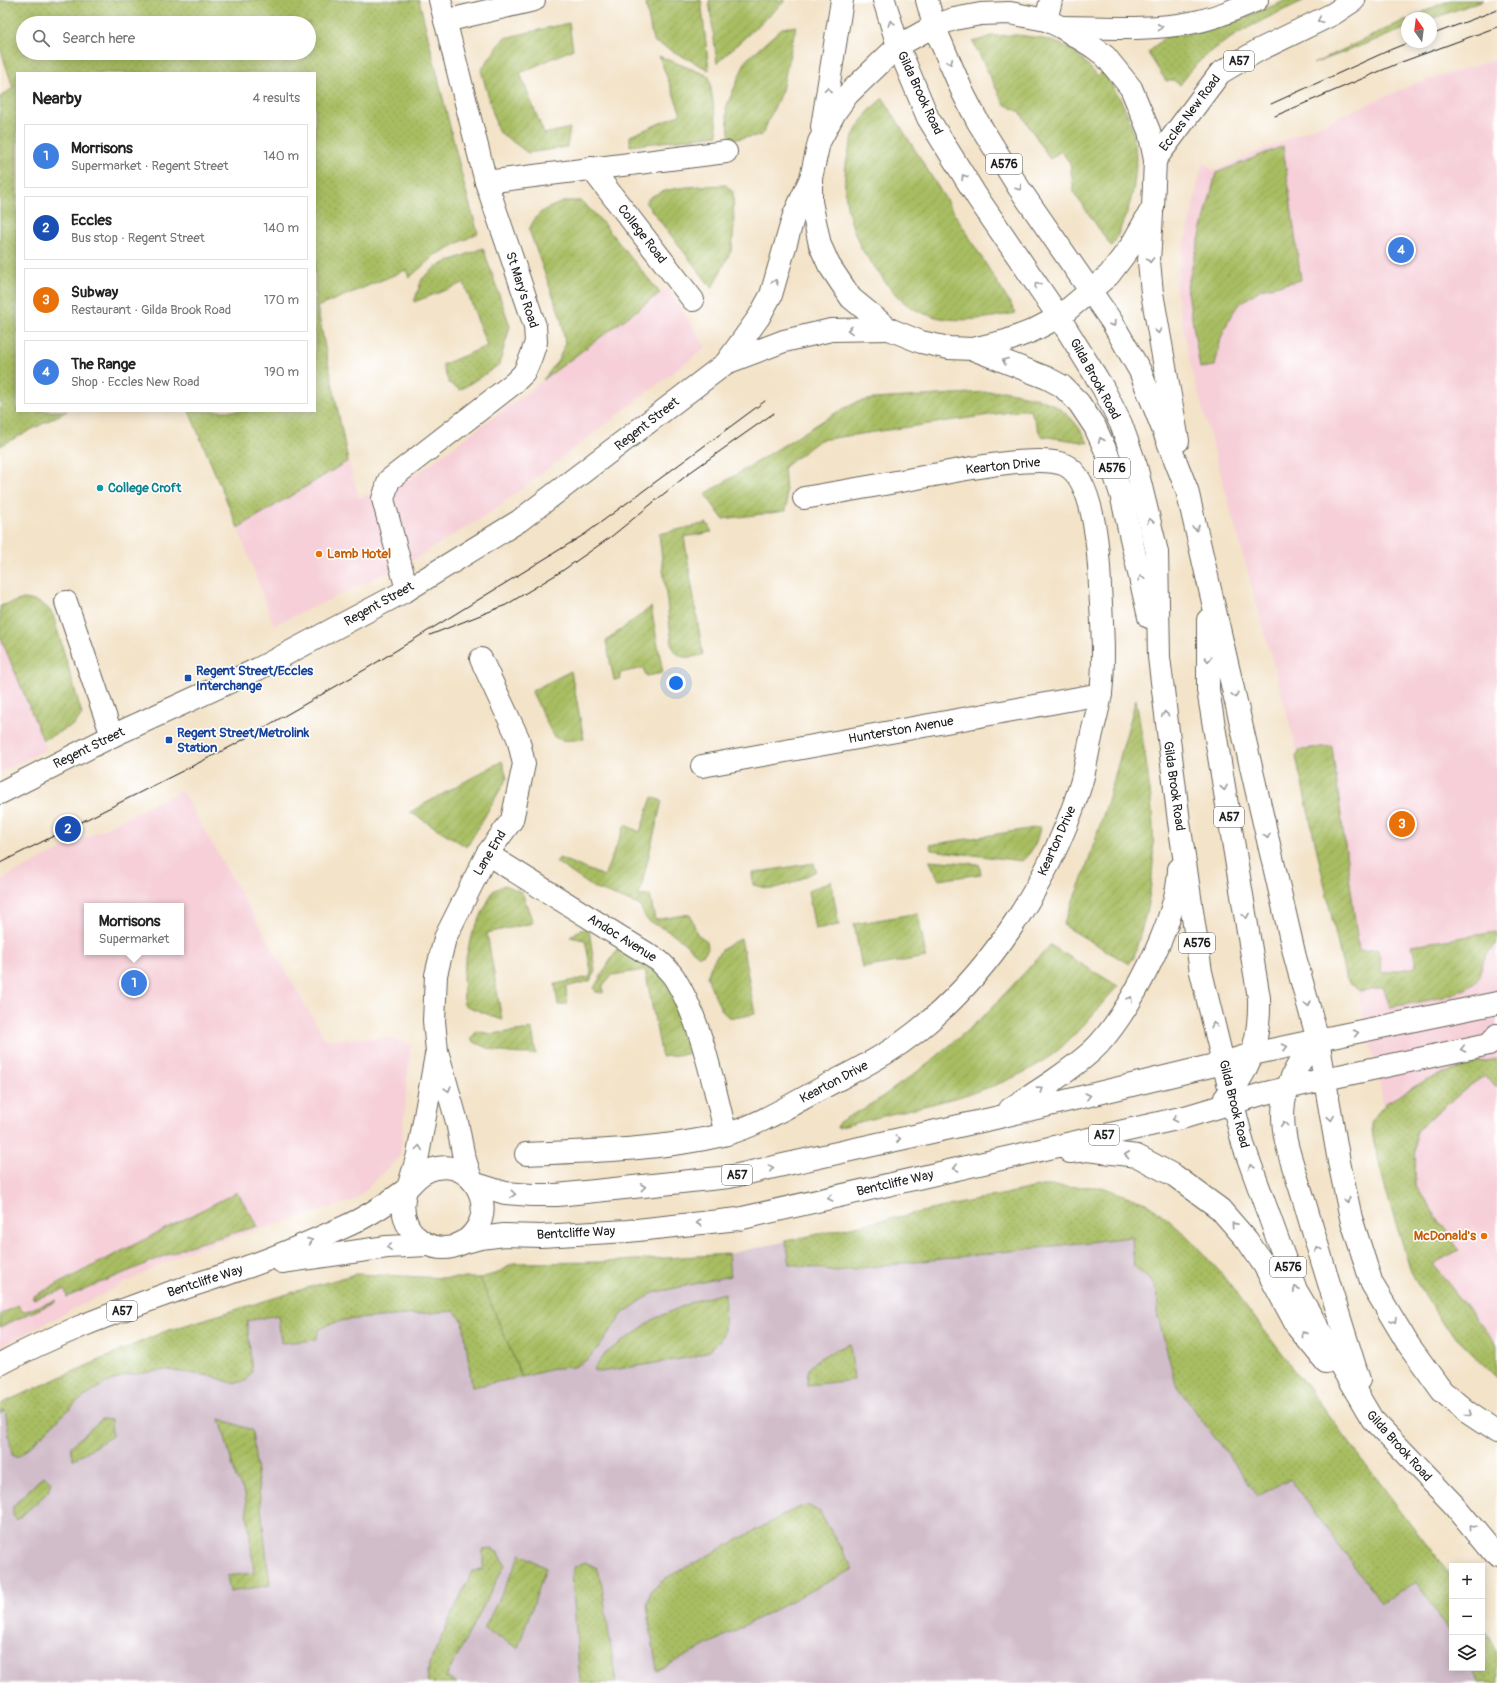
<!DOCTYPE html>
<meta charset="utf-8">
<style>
:root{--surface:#fff;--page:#f2f2f2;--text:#222;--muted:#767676;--line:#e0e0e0;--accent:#0f766e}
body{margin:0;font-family:Pangolin,sans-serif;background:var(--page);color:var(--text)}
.controls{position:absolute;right:12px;bottom:12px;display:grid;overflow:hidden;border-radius:0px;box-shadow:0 2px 10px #0003}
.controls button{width:36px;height:36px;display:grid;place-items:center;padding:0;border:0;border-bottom:1px solid var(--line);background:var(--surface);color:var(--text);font:20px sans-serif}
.compass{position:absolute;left:1401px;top:12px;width:36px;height:36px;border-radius:50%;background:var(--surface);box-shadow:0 2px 10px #0003;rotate:346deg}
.you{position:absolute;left:676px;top:683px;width:14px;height:14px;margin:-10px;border:3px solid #fff;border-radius:50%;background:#1a73e8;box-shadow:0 0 0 6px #1a73e833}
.badge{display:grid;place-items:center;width:26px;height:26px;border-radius:50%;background:var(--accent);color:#fff;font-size:13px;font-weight:700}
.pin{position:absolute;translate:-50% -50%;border:2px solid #fff;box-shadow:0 1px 4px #0006}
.popup{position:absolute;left:84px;top:903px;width:100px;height:52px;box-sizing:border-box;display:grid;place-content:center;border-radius:0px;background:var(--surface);filter:drop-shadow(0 1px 3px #0005);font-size:13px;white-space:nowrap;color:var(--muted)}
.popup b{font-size:15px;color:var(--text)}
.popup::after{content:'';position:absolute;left:50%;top:100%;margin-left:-8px;border:8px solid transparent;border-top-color:var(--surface)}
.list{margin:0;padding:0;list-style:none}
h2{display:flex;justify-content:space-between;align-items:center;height:52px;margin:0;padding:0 16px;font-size:17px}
h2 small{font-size:13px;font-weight:400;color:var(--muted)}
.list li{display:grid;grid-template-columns:26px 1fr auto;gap:12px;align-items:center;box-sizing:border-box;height:64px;margin:0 8px 8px;padding:0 8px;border:1px solid var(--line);border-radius:0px}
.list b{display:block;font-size:15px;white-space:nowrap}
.list p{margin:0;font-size:13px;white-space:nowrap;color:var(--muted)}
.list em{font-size:13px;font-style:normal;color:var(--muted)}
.icon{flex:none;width:22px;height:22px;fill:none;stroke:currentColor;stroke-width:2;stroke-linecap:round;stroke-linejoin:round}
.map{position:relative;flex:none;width:1497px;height:1683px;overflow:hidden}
.search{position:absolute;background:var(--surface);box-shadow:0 2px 10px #0003;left:16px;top:16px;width:300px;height:44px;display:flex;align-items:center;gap:10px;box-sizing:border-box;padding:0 14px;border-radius:22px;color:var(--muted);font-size:15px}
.panel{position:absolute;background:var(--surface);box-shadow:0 2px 10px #0003;left:16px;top:72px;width:300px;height:340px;border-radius:0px}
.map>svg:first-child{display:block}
.built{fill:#f6cfd8;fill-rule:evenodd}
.industrial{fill:#d1bdca}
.grass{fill:url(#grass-dots);stroke:#626c3f;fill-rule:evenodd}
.garden{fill:url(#garden-furrows);stroke:#626c3f}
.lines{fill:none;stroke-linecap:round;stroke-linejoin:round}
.minor-casing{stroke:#676258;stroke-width:24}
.major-casing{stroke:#676258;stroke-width:24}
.minor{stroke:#fff;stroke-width:22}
.major{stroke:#fff;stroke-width:22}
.tram{stroke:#1c1c1c;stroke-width:1}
.oneway{stroke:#999}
.culture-dot{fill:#0f9aa8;stroke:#fff;stroke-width:1.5}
.food-dot{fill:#e8710a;stroke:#fff;stroke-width:1.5}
.transit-dot{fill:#1a4fb4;stroke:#fff;stroke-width:1.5}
.labels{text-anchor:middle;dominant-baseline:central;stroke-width:3;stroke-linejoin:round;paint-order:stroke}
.shield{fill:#fff;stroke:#606060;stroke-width:1}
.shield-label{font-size:12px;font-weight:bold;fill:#1c1c1c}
.street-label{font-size:13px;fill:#1c1c1c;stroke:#fff}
.culture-label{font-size:13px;font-weight:bold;fill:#0d838f;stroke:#fff;text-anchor:start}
.food-label{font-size:13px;font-weight:bold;fill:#c56008;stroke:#fff;text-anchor:start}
.transit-label{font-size:13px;font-weight:bold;fill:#164399;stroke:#fff;text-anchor:start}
</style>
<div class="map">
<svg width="1497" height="1683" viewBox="0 0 1497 1683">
<defs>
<pattern id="grass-dots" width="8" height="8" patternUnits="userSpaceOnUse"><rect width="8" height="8" fill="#a8bd62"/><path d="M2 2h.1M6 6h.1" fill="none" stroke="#90a254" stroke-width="1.8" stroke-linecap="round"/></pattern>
<pattern id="garden-furrows" width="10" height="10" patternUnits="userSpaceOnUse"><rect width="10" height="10" fill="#a8bd62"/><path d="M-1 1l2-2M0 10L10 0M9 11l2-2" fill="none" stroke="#90a254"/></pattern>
</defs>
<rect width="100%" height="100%" fill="#fff"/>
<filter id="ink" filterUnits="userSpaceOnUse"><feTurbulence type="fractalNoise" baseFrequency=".025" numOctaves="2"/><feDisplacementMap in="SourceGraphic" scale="8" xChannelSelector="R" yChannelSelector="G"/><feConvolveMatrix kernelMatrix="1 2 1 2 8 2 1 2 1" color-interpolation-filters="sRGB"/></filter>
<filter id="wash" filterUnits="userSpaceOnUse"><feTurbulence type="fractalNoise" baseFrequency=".012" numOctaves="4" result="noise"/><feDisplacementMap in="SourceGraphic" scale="16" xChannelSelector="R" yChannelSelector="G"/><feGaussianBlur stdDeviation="0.9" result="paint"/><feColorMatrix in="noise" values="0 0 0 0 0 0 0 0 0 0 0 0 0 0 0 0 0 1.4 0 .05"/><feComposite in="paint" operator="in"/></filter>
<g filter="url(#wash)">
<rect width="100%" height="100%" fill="#f3e3c8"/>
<!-- built -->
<g class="built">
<polygon points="1497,59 1497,1359 1404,1255 1381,1089 1314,812 1191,367 1175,286 1203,161 1213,171 1414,84"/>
<polygon points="668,288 706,347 494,510 408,563 274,625 238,528 348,461 359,498 410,479"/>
<polygon points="0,636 47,749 0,772"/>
<path d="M181,790l144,249 64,-1 22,7 -11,111 -45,44 -169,52 -186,94v-466zM87,906h94v46h-94z"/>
</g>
<!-- industrial -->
<polygon class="industrial" points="1042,1186 1102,1187 1151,1205 1188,1237 1220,1272 1452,1578 1452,1668 1482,1668 1482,1625 1497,1653 1497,1683 0,1683 0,1404 163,1332 310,1287 356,1274 447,1278 480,1278 498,1273 514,1263 603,1262 728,1254"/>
<!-- grass -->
<g class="grass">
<path d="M0,0h419l47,192 12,41 -43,22 -26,23 -3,-8 -89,37 31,154 -110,67 -49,-117h126v-338h-298v338h50l-67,35v-349l13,-9 -13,-41zM23,23h286v30h-286z"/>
<path d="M1287,0h18c-36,17 -73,33 -103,59 -8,7 -15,17 -22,26l-7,-5 -7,1 -18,-28 17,-17 24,-2 27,-5z"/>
<polygon points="483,248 510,326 499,365 460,390 449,383 442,365 487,346 464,283 414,302 422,279 437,266"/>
<polygon points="1497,1059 1497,1088 1484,1076 1468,1087 1416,1131 1415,1185 1459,1250 1433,1264 1497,1345 1497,1378 1444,1326 1411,1272 1387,1195 1373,1138 1371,1121 1386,1103 1426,1080 1472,1063"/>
<polygon points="1042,1186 1102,1187 1151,1205 1188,1237 1220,1272 1452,1578 1452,1634 1416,1582 1381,1603 1290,1479 1258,1496 1176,1385 1157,1313 1158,1294 1151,1281 1134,1266 1132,1237 836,1271 790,1264 786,1241"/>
<polygon points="356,1274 447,1278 480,1278 522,1377 472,1387 463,1321 454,1311 345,1320 330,1324 319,1330 316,1340 281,1343 278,1315 247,1321 252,1371 246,1381 232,1383 212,1376 167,1370 127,1375 104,1384 77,1402 21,1455 15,1457 12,1455 5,1410 0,1413 0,1404 163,1332 310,1287"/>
<path d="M850,1344l4,36 -47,5c1,-4 0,-9 1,-13 4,-14 30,-23 42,-28z"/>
<polygon points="807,1505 820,1512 853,1569 657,1671 647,1605 651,1591 666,1578 797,1508"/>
<polygon points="491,1549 499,1553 505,1565 446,1677 457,1683 427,1683 429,1664 472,1571 483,1570 483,1550"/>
<polygon points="585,1562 597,1568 601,1579 616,1683 580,1683 572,1576 574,1567"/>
<polygon points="1482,1625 1497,1653 1497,1683 1479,1683 1474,1668 1482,1668"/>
</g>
<!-- garden -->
<g class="garden">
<polygon points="645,0 701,0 709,70 653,41"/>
<polygon points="709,0 786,0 717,63"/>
<polygon points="1450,0 1484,0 1431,19 1431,18 1410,18"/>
<polygon points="1407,19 1407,28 1313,64"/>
<polygon points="569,23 573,49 520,73 544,134 570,128 567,147 528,153 498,131 481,70 504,38"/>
<polygon points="796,26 782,90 762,135 730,140 726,108 746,60 782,28"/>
<path d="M1015,35c22,2 46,5 63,20 7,6 13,14 19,21l6,-4c8,12 17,25 23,39 15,33 12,78 -3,111 -3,7 -6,18 -12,24l-37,-53 -4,-30 -9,-12 -11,8 -30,-47 -16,-8 -31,-62 19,-6z"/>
<polygon points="659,56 709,76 718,135 630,146 630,136 681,114"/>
<path d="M883,98l133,215c-32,6 -65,12 -96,-1 -19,-8 -32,-25 -43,-42 -5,-7 -12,-15 -16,-22 -15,-33 -21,-63 -12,-98 2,-8 5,-18 10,-25 6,-11 15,-19 24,-27z"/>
<polygon points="1283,146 1301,280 1261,289 1238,305 1229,319 1221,338 1215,366 1200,368 1187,287 1216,173"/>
<path d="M726,185l7,7 1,35 -2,22 -20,39 -67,-86c14,-17 60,-16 81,-17z"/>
<path d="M566,201h15l15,14 64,78 -117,87 16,-21 6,-16 -4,-25 -32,-88c9,-21 17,-21 37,-29z"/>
<path d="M1004,391c41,8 63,12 84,52l-47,-7 -11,-27 -210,31 -36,27 3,37 -1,7 -63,8 -18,-25 132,-82 20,-10 16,-3z"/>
<path d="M707,523l5,9 -28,5 19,118c-15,2 -24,7 -31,-10l-13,-111z"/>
<path d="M24,599c14,2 21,4 29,16l29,99 -7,10 -32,16 -43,-104v-30z"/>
<polygon points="651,607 663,673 646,676 643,668 620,673 621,679 614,680 606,641"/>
<path d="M571,671l13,68c-11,1 -22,4 -31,-3l-21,-44 1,-2z"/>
<path d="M1136,699c10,64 25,134 13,198 -3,20 -10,40 -15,60l-5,7 -66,-39 22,-54 24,-74z"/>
<path d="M1332,746l27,205 19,-2 4,24 34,-6 -4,-22 85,-13v12c-7,5 -13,13 -15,22 -2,5 -2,10 -5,14 -10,16 -69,24 -87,27l-7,-20 -22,4 -12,-8 -4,-7 -49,-219 5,-8z"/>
<polygon points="502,761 507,778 467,847 410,812"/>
<polygon points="652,797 662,801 639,896 650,895 655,920 690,914 697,934 707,941 708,948 704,954 699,956 675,935 647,920 639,905 594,888 556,862 559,858 604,876 625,825 640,832"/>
<path d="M1040,827c-2,13 -8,26 -18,34l-91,-11 -1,-5z"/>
<polygon points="929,860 979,864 981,874 939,880"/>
<polygon points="814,863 816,871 793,883 772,889 753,885 752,873"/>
<polygon points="831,881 839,925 815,929 808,891"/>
<polygon points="504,885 522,892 533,923 487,933 502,1020 464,1005 463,972 471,936 493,891"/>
<polygon points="918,913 926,957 862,968 854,924"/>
<polygon points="589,929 595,971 590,981 566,987 567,1004 558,1005 555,984 590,977 591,971 585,940 570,937 579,930"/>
<path d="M741,938l14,76c-7,1 -18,5 -25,3 -9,-1 -19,-31 -23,-40 8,-23 13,-28 34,-39z"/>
<path d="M1050,945l68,41c-20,21 -37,45 -60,64 -38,31 -83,43 -130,55 -30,7 -61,15 -91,23l2,-6 33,-18 56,-40 57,-49z"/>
<path d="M618,947c10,6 23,11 32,18 25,21 32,59 43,88l-31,4 -17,-87 -33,5 -9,10v8l-7,-1 -2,-4z"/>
<path d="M532,1029l4,25c-28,0 -41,-1 -66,-14l7,-9 14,3z"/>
<polygon points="237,1192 258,1226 186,1247 67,1297 65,1290 33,1299 32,1297"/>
<polygon points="728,1254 730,1276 653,1293 623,1313 602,1343 588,1359 574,1367 557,1368 522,1377 480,1278 498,1273 514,1263 603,1262"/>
<polygon points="725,1293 724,1331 719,1341 709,1351 693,1357 600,1372 593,1370 606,1353 654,1319 694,1301"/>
<polygon points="56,1300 57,1301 0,1327 0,1315 18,1305 23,1312"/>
<polygon points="102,1419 111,1420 112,1436 73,1460 71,1446"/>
<polygon points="220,1419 252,1430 270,1585 230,1592 227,1576 254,1573 245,1493 236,1478"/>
<polygon points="43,1476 51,1481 48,1492 17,1520 13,1516 13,1506"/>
<polygon points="521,1554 546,1568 518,1648 484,1629"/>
</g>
</g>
<g filter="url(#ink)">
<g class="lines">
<!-- minor casing -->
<g class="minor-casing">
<g id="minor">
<polyline points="1046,20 1051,0"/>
<polyline points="445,21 534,0"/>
<polyline points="591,168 693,300"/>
<polyline points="486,182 726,152"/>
<polyline points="726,363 759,317 771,295 794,215 811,178"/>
<polyline points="407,590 383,499 389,480 514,383 524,373 531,357 536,342 535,326 486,182 440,0"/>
<polyline points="66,602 112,736"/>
<polyline points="702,766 1101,694"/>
<polyline points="0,793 112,736 258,669 407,590 519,521 726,363 784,341 831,330 889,329"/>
<path d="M487,854l172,107c5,5 12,11 16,18 27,44 38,105 51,155"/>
<polyline points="1318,1040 1497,1003"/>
<polyline points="1325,1079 1489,1044 1497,1035"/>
<path d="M526,1154c66,-3 133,-4 197,-19 33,-8 71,-32 101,-48 28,-15 56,-28 80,-46 81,-58 145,-158 175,-251 6,-17 8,-35 12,-52 3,-15 8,-30 10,-45 4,-35 1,-71 -1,-106 -1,-30 -5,-108 -35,-122 -25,-12 -108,6 -137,11 -42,8 -83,15 -124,22"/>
<polyline points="471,1179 463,1153 457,1122 437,1051 434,1021 436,975 445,938 487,854 512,820 524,764 518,738 481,659"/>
<polyline points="409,1185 418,1155 436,1055"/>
</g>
</g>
<!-- major casing -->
<g class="major-casing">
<g id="major">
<polyline points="884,0 898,46 928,118 977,197 1059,317 1103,388 1121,424 1136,466 1157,552 1159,657 1179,822 1201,972 1243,1144 1296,1290 1372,1419 1455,1506 1497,1557"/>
<polyline points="927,0 934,26 963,93 978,122 1019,188 1112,322 1140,371 1187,490 1295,957 1318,1040 1339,1162 1351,1218 1372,1284 1408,1344 1442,1391 1467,1412 1497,1432"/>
<polygon points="1010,13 1046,20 1061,27 1093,47 1105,56 1131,88 1149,131 1155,160 1153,207 1131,246 1109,275 1059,317 1032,331 1006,341 973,349 949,348 921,342 889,329 851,298 829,265 820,245 811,202 811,178 819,142 835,112 848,94 898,46 934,26 954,19 981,14"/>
<path d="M1061,27c43,0 87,4 129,-4 23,-4 46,-14 67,-23"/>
<polyline points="822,127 842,0"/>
<polyline points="1155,160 1220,73 1259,50 1333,14 1354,0"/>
<polyline points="1152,214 1149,261 1152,293 1178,441"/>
<polyline points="973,349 1047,378 1062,386 1079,403 1095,427 1109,458 1121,494 1149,617"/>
<path d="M1208,620v70l51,308c1,36 -7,73 -34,100"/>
<path d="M1318,1040c-17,18 -30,37 -34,63 -5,31 10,64 19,94 18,62 37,122 56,183"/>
<path d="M1010,1109c28,-18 57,-36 82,-58 36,-33 87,-134 87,-182"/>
<polyline points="1070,1152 1087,1150 1137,1156 1175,1176 1220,1209 1247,1240 1264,1265 1298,1328 1326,1362"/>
<polyline points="476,1184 505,1193 532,1195 557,1195 729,1177 995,1118 1223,1063 1252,1054 1318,1040"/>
<polyline points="459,1244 481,1238 504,1235 541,1236 628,1231 738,1219 1185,1117 1262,1094 1325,1079"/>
<polyline points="282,1262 387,1247 428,1245"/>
<path d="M0,1364c52,-28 108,-49 164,-69 27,-10 56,-18 83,-28 33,-11 65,-26 97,-40 21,-9 41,-22 60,-36 3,-2 4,-4 7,-7 7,-8 15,-14 26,-16 33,-7 57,33 40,60 -26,42 -87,12 -71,-38"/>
</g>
</g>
<!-- minor -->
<use href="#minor" class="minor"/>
<!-- major -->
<use href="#major" class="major"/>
<!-- tram -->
<g class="tram">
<polyline points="1431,35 1497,10"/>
<polyline points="1271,104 1392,49 1410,42"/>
<polyline points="1275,116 1399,63 1497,27"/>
<polyline points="430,635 506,605 562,571 612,536 692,471 774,413"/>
<polyline points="0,863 232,746 366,669 585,534 765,401"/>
</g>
</g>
<!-- one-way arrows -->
<defs><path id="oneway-chevron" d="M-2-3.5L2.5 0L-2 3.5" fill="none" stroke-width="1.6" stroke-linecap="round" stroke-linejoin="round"/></defs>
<g class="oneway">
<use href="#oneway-chevron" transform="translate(1320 20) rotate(154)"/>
<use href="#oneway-chevron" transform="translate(891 23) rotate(-107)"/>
<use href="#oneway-chevron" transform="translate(1160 27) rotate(-7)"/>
<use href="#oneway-chevron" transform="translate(950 62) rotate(66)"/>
<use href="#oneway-chevron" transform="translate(828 90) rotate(-80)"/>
<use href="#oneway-chevron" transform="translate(964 177) rotate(-122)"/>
<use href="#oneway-chevron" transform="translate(1019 188) rotate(57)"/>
<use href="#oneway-chevron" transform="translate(1150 260) rotate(89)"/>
<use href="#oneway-chevron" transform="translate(775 282) rotate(-72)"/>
<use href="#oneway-chevron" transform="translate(1037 285) rotate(-125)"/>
<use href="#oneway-chevron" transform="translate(1113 324) rotate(58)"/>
<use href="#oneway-chevron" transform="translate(850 330) rotate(179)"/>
<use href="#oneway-chevron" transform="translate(1158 331) rotate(80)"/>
<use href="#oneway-chevron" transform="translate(1005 361) rotate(-158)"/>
<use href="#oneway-chevron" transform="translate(1101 440) rotate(-113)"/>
<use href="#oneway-chevron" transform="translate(1150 521) rotate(-102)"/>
<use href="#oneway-chevron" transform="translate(1196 528) rotate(77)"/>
<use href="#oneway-chevron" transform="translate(1141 578) rotate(-103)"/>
<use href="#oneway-chevron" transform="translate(1208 659) rotate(90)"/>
<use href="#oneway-chevron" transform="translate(1235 695) rotate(77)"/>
<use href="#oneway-chevron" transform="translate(1165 714) rotate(-96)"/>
<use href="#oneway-chevron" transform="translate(1224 788) rotate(80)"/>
<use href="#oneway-chevron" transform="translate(1267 836) rotate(77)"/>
<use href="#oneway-chevron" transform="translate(1246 916) rotate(80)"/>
<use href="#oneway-chevron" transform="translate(1130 999) rotate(-58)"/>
<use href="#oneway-chevron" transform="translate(1308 1004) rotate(74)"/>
<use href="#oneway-chevron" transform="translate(1214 1025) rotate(-104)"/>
<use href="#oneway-chevron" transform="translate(1356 1033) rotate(-11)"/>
<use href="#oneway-chevron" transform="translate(1285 1047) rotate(-12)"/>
<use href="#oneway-chevron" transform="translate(1463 1049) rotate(168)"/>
<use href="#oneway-chevron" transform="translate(448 1089) rotate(74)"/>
<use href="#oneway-chevron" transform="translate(1040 1089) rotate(-33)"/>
<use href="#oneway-chevron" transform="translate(1088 1096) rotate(-14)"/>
<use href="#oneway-chevron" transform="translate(1331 1118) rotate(81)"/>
<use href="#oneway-chevron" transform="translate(1175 1119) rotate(167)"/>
<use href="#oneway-chevron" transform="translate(1284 1124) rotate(-95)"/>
<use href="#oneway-chevron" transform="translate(898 1139) rotate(-12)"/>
<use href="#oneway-chevron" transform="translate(419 1148) rotate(-82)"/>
<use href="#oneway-chevron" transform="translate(1127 1155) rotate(-174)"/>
<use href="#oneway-chevron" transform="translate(1251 1167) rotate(-109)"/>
<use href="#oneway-chevron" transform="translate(771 1168) rotate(-13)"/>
<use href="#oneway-chevron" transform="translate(956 1168) rotate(167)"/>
<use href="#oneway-chevron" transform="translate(643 1187) rotate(-6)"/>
<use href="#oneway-chevron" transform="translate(513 1194) rotate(5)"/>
<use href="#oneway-chevron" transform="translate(830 1198) rotate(167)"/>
<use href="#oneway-chevron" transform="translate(1347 1200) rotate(77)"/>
<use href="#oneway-chevron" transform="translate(699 1223) rotate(174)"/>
<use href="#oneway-chevron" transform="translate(1234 1225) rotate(-132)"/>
<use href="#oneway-chevron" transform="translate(310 1241) rotate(-23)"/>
<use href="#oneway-chevron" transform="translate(389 1247) rotate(176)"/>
<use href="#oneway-chevron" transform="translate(1318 1249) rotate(-106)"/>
<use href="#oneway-chevron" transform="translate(1296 1289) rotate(-115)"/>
<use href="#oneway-chevron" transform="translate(1394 1320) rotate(59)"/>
<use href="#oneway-chevron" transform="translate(1304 1334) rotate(-129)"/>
<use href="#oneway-chevron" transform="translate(1469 1413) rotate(37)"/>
<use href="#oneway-chevron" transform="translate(1472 1527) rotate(-130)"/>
</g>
</g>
<!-- markers -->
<circle class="culture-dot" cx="100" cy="488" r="4"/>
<g class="food-dot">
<circle cx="319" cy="554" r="4"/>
<circle cx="1484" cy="1236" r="4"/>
</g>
<g class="transit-dot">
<rect x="184" y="674" width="8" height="8" rx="2"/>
<rect x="165" y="736" width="8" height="8" rx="2"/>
</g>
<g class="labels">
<!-- shield labels -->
<g class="shield">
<rect x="1224" y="51" width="30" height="20" rx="3"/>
<rect x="986" y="154" width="36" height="20" rx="3"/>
<rect x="1094" y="458" width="36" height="20" rx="3"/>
<rect x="1214" y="807" width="30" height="20" rx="3"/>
<rect x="1179" y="933" width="36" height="20" rx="3"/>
<rect x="1089" y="1125" width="30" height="20" rx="3"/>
<rect x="722" y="1165" width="30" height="20" rx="3"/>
<rect x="1270" y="1257" width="36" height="20" rx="3"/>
<rect x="107" y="1301" width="30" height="20" rx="3"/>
</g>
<g class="shield-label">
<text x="1239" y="61">A57</text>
<text x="1004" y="164">A576</text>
<text x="1112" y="468">A576</text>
<text x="1229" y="817">A57</text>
<text x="1197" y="943">A576</text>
<text x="1104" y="1135">A57</text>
<text x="737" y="1175">A57</text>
<text x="1288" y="1267">A576</text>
<text x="122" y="1311">A57</text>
</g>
<!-- street labels -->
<g class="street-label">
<text transform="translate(920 93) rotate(65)">Gilda Brook Road</text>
<text transform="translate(1190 113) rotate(-53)">Eccles New Road</text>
<text transform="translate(642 234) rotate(52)">College Road</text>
<text transform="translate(522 290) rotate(72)">St Mary's Road</text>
<text transform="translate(1095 379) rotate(61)">Gilda Brook Road</text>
<text transform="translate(647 424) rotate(-38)">Regent Street</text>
<text transform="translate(1003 466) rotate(-6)">Kearton Drive</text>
<text transform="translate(379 604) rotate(-29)">Regent Street</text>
<text transform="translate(901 730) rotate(-10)">Hunterston Avenue</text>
<text transform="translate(89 748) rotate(-26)">Regent Street</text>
<text transform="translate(1174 786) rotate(82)">Gilda Brook Road</text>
<text transform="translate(1057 841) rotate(-66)">Kearton Drive</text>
<text transform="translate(490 853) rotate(-59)">Lane End</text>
<text transform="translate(622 938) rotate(32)">Andoc Avenue</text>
<text transform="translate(834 1082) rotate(-28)">Kearton Drive</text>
<text transform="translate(1234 1104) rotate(76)">Gilda Brook Road</text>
<text transform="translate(895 1183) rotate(-13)">Bentcliffe Way</text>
<text transform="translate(576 1233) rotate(-3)">Bentcliffe Way</text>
<text transform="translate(205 1281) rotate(-18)">Bentcliffe Way</text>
<text transform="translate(1399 1446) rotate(48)">Gilda Brook Road</text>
</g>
<!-- culture labels -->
<g class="culture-label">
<text x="108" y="488">College Croft</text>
</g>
<!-- food labels -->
<g class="food-label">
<text x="327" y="554">Lamb Hotel</text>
<text x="1476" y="1236" text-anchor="end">McDonald's</text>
</g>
<!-- transit labels -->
<g class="transit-label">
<text x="196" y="671">Regent Street/Eccles<tspan x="196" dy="15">Interchange</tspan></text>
<text x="177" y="733">Regent Street/Metrolink<tspan x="177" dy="15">Station</tspan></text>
</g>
</g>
</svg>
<div class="controls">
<button>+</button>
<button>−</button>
<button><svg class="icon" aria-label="layers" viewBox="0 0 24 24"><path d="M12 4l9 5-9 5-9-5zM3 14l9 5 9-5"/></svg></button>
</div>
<svg class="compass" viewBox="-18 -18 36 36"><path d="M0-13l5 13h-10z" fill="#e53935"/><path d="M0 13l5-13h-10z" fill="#767676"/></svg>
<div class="you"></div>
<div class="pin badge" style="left:134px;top:983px;background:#3f7fe0">1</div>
<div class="popup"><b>Morrisons</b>Supermarket</div>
<div class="pin badge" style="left:68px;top:829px;background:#1a4fb4">2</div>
<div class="pin badge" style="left:1402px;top:824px;background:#e8710a">3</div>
<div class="pin badge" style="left:1401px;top:250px;background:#3f7fe0">4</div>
<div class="search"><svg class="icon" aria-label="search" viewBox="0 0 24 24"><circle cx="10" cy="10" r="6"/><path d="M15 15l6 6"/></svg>Search here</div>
<section class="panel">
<h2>Nearby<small>4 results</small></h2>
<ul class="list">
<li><span class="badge" style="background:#3f7fe0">1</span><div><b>Morrisons</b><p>Supermarket · Regent Street</p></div><em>140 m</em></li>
<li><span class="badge" style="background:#1a4fb4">2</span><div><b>Eccles</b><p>Bus stop · Regent Street</p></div><em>140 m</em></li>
<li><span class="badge" style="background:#e8710a">3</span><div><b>Subway</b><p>Restaurant · Gilda Brook Road</p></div><em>170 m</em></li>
<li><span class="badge" style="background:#3f7fe0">4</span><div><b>The Range</b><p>Shop · Eccles New Road</p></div><em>190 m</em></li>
</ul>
</section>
</div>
